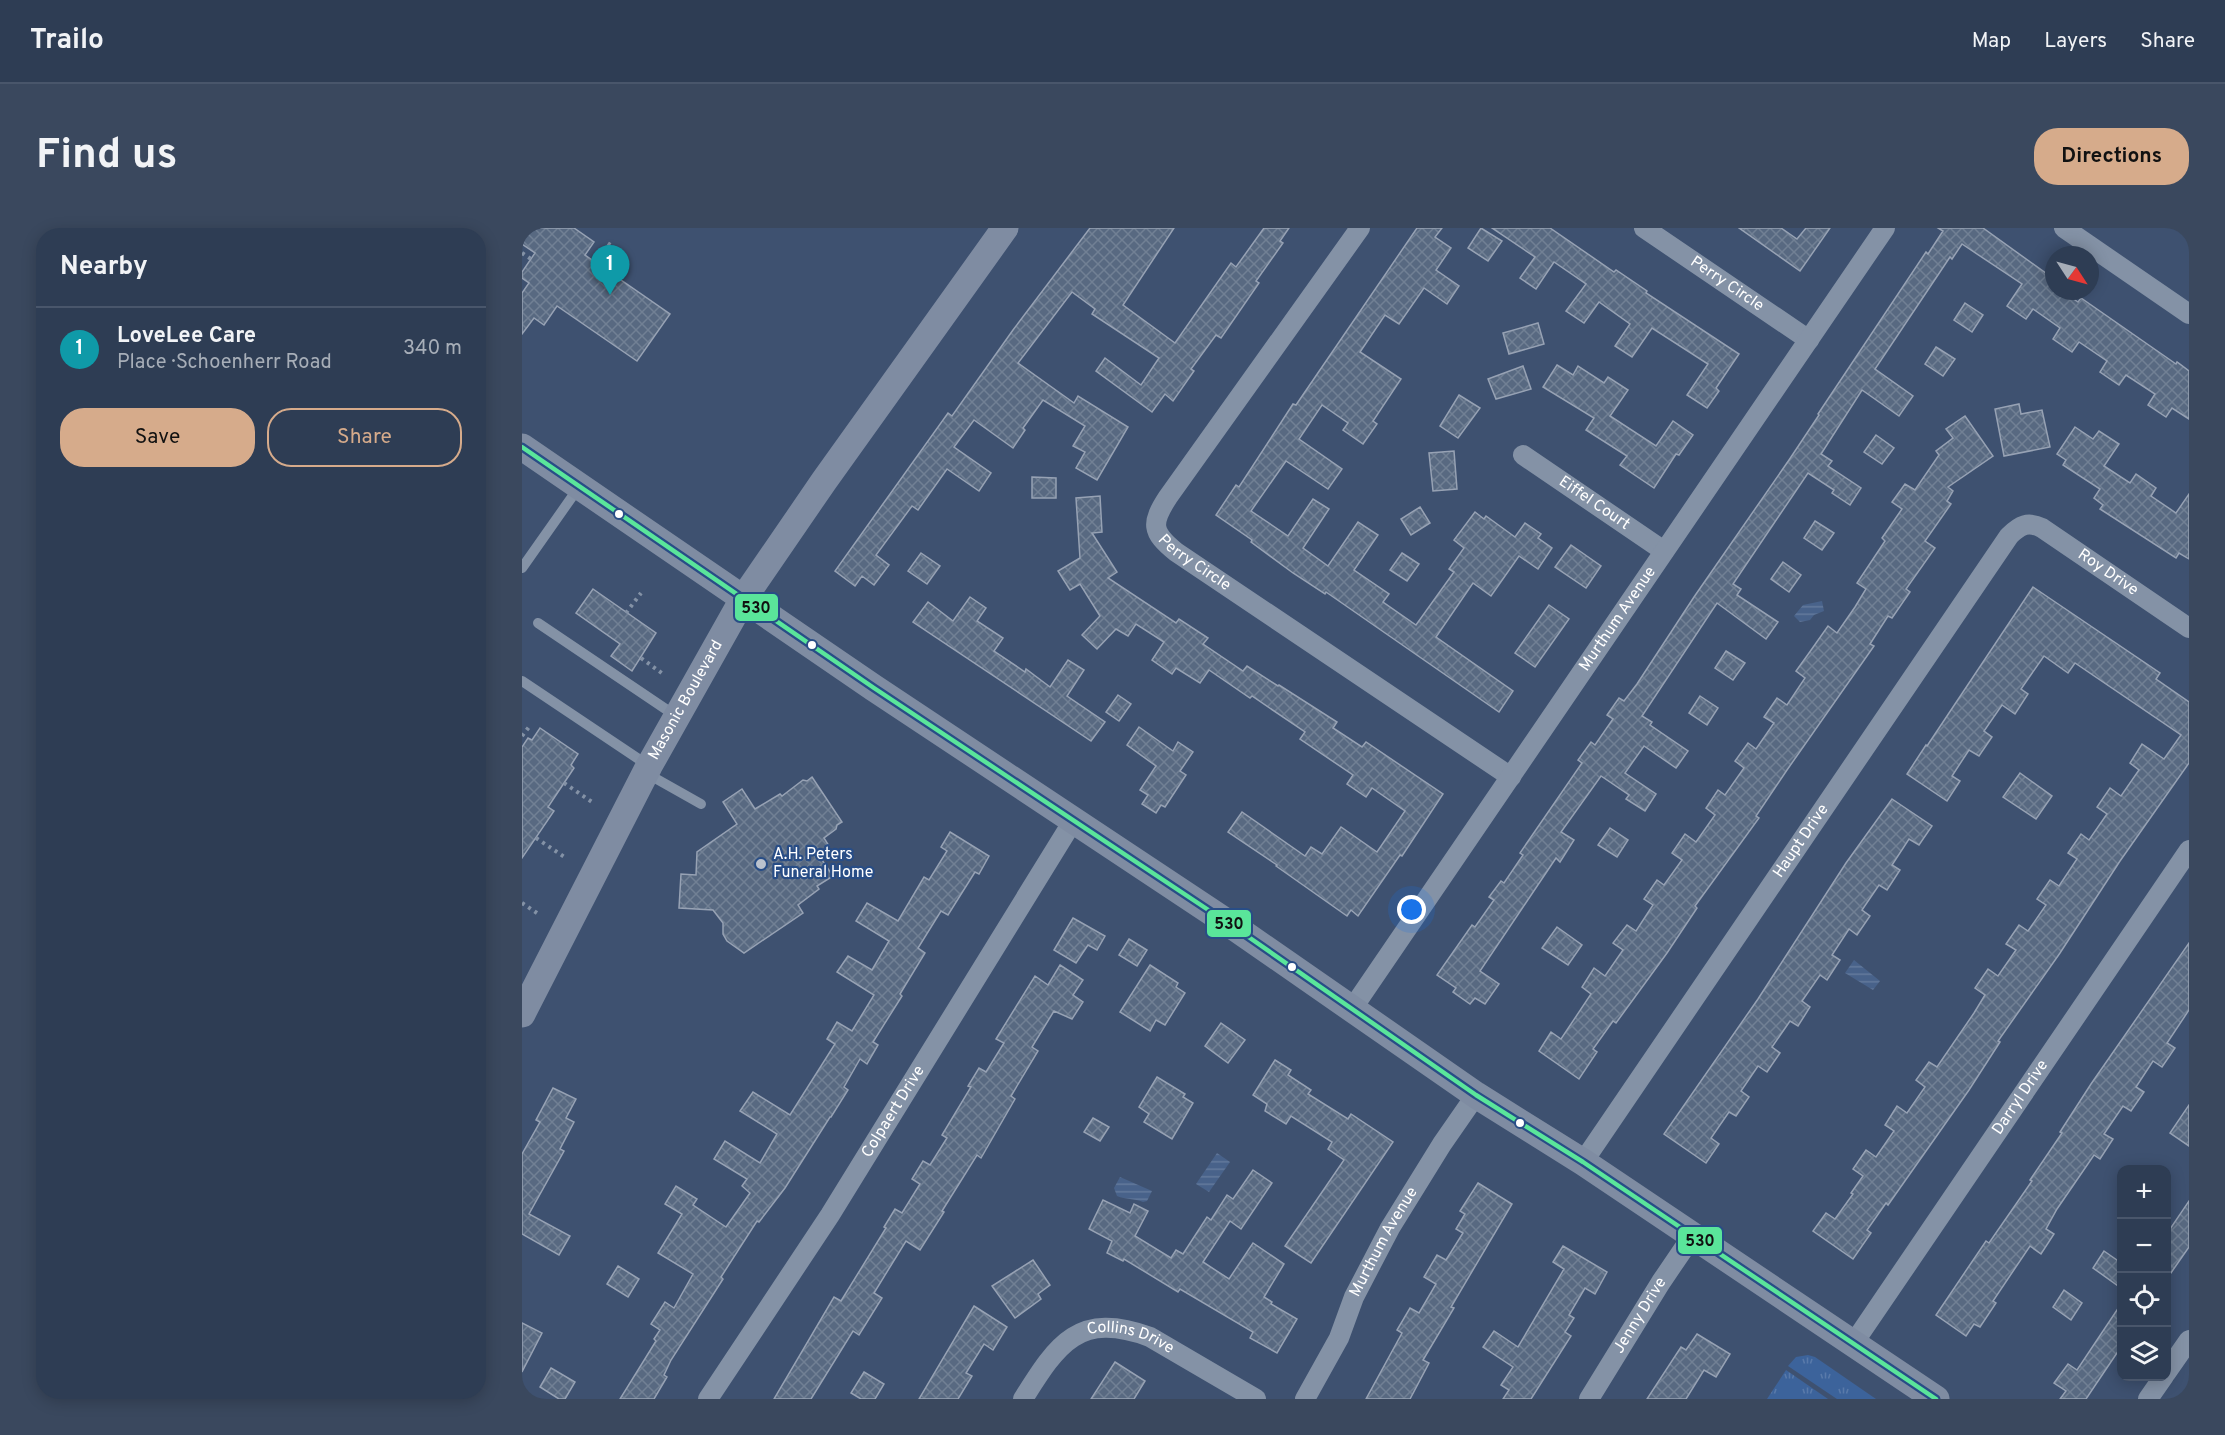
<!DOCTYPE html>
<meta charset="utf-8">
<style>
:root{--surface:#2e3d54;--page:#3a485e;--text:#f1f3f6;--muted:#a7aeb8;--line:#49566b;--accent:#d6ab8b}
body{margin:0;font-family:Overpass,sans-serif;background:var(--page);color:var(--text)}
.controls{position:absolute;right:18px;bottom:18px;display:grid;overflow:hidden;border-radius:12px;box-shadow:0 3px 15px #0003}
.controls button{width:54px;height:54px;display:grid;place-items:center;padding:0;border:0;border-bottom:2px solid var(--line);background:var(--surface);color:var(--text);font:30px sans-serif}
.compass{position:absolute;left:1523px;top:18px;width:54px;height:54px;border-radius:50%;background:var(--surface);box-shadow:0 3px 15px #0003;rotate:126deg}
.you{position:absolute;left:890px;top:682px;width:21px;height:21px;margin:-15px;border:4px solid #fff;border-radius:50%;background:#1a73e8;box-shadow:0 0 0 9px #1a73e833}
.badge{display:grid;place-items:center;width:39px;height:39px;border-radius:50%;background:var(--accent);color:#fff;font-size:20px;font-weight:700}
.pin{position:absolute;translate:-50% -50px;filter:drop-shadow(0 2px 3px #0008)}
.pin::after{content:'';position:absolute;top:32px;width:21px;height:18px;background:inherit;clip-path:polygon(0 0,100% 0,50% 100%)}
.list{margin:0;padding:0;list-style:none}
h2{display:flex;justify-content:space-between;align-items:center;height:78px;margin:0;padding:0 24px;font-size:26px}
h2 small{font-size:20px;font-weight:400;color:var(--muted)}
.list li{display:grid;grid-template-columns:39px 1fr auto;gap:18px;align-items:center;box-sizing:border-box;height:84px;padding:0 24px;border-top:2px solid var(--line)}
.list b{display:block;font-size:22px;white-space:nowrap}
.list p{margin:0;font-size:20px;white-space:nowrap;color:var(--muted)}
.list em{font-size:20px;font-style:normal;color:var(--muted)}
.actions{display:flex;gap:12px;padding:18px 24px}
.actions a{flex:1;padding:14px 0;border:2px solid var(--accent);border-radius:24px;text-align:center;font-size:21px;color:var(--accent)}
.actions .main{background:var(--accent);color:#111}
.icon{flex:none;width:33px;height:33px;fill:none;stroke:currentColor;stroke-width:2;stroke-linecap:round;stroke-linejoin:round}
.map{position:relative;flex:none;width:1667px;height:1171px;overflow:hidden;border-radius:24px}
header{display:flex;align-items:center;gap:36px;box-sizing:border-box;height:84px;padding:0 30px;background:var(--surface);border-bottom:2px solid var(--line)}
header strong{font-size:28px}
nav{display:flex;gap:33px;margin-inline-start:auto;font-size:21px}
.intro{display:flex;align-items:center;justify-content:space-between;box-sizing:border-box;height:144px;padding:0 36px}
h1{margin:0;font-size:42px}
.button{padding:15px 27px;border-radius:24px;background:var(--accent);color:#111;font-size:21px;font-weight:700}
main{display:flex;gap:36px;padding:0 36px}
aside{flex:1;background:var(--surface);border-radius:24px;box-shadow:0 3px 15px #0003}
.map>svg:first-child{display:block}
.grass{fill:url(#grass-tufts)}
.water{fill:url(#water-rules)}
.building{fill:url(#building-cross-hatch);stroke:#97a2b4;stroke-width:1.5}
.lines{fill:none;stroke-linecap:round;stroke-linejoin:round}
.path{stroke:#8492a6;stroke-width:4;stroke-dasharray:3 4.5;stroke-linecap:butt}
.lane{stroke:#8492a6;stroke-width:10}
.street{stroke:#8492a6;stroke-width:20}
.secondary{stroke:#7f8ca2;stroke-width:27}
.bus-1-casing{stroke:#284d86;stroke-width:9}
.bus-1{stroke:#5ae59a;stroke-width:4.5}
.bus-dot{fill:#fff;stroke:#284d86;stroke-width:2}
.poi-dot{fill:#bbc2cd;stroke:#284d86;stroke-width:2}
.labels{text-anchor:middle;dominant-baseline:central;stroke-width:4.5;stroke-linejoin:round;paint-order:stroke}
.street-label{font-size:16px;fill:#fff;stroke:#284d86}
.poi-label{font-size:16px;fill:#fff;stroke:#284d86;text-anchor:start}
.line-badge{stroke:#284d86;stroke-width:2}
.pale-badge-label{font-size:16px;text-anchor:middle;font-weight:bold;fill:#111}
</style>
<header>
<strong>Trailo</strong>
<nav><a>Map</a><a>Layers</a><a>Share</a></nav>
</header>
<div class="intro"><h1>Find us</h1><a class="button">Directions</a></div>
<main>
<aside>
<h2>Nearby<small></small></h2>
<ul class="list">
<li><span class="badge" style="background:#0f9aa8">1</span><div><b>LoveLee Care</b><p>Place · Schoenherr Road</p></div><em>340 m</em></li>
</ul>
<div class="actions"><a class="main">Save</a><a>Share</a></div>
</aside>
<div class="map">
<svg width="1667" height="1171" viewBox="0 0 1667 1171">
<defs>
<pattern id="grass-tufts" width="24" height="20" patternUnits="userSpaceOnUse" patternTransform="scale(1.5)"><rect width="24" height="20" fill="#3c639b"/><path d="M3 7l-1-3M5 7V3M7 7l1-3M15 17l-1-3M17 17v-4M19 17l1-3" fill="none" stroke="#597aaa"/></pattern>
<pattern id="water-rules" width="6" height="5" patternUnits="userSpaceOnUse" patternTransform="scale(1.5)"><rect width="6" height="5" fill="#48628a"/><path d="M0 2.5h6" fill="none" stroke="#637a9c"/></pattern>
<pattern id="building-cross-hatch" width="8" height="8" patternUnits="userSpaceOnUse" patternTransform="scale(1.5)"><rect width="8" height="8" fill="#586981"/><path d="M0 0l8 8M0 8l8-8" fill="none" stroke="#718094"/></pattern>
</defs>
<rect width="100%" height="100%" fill="#3e5170"/>
<!-- grass -->
<g class="grass">
<polygon points="1286,1127 1293,1129 1354,1171 1315,1171 1266,1138 1274,1129"/>
<polygon points="1264,1142 1306,1171 1245,1171"/>
</g>
<!-- water -->
<g class="water">
<polygon points="1300,373 1302,383 1292,387 1288,392 1278,394 1272,388 1281,377"/>
<polygon points="1332,732 1358,753 1351,762 1323,745"/>
<polygon points="695,925 708,934 687,964 674,956"/>
<path d="M598,949l32,14 -5,10 -4,1c-9,-4 -17,-2 -26,-6l-3,-8z"/>
</g>
<!-- building -->
<g class="building">
<polygon points="0,0 52,0 72,14 63,27 148,86 115,133 35,78 22,97 12,90 0,106 0,65 7,55 0,50 0,44 13,25 0,16"/>
<polygon points="568,0 652,0 601,77 653,115 709,35 714,39 742,0 767,0 758,13 761,15 734,53 737,55 699,110 694,107 669,141 672,143 651,173 643,166 630,184 574,143 583,130 619,157 637,130 570,86 573,81 550,64 496,135 552,175 556,168 606,199 575,252 554,240 563,224 551,218 563,198 521,172 501,200 503,202 491,220 452,192 432,219 469,245 457,263 425,241 396,282 390,278 354,327 367,337 352,357 340,348 333,358 313,343 426,185 430,188 491,102"/>
<polygon points="895,0 920,0 913,9 929,20 914,42 937,58 925,76 902,60 877,96 863,87 838,124 879,151 851,193 855,196 841,216 821,202 826,195 800,177 777,211 820,241 806,261 764,233 729,283 766,308 791,271 807,281 781,320 806,338 836,294 856,307 832,342 867,366 861,374 894,397 932,344 927,341 942,320 932,312 953,284 962,291 964,288 993,309 1003,295 1019,306 1016,310 1030,320 1016,341 997,328 969,368 951,355 914,409 991,463 977,484 804,364 803,366 771,345 729,314 730,312 694,287 714,257 717,259 771,176 774,177"/>
<polygon points="959,0 980,13 966,33 946,20"/>
<polygon points="970,0 1028,0 1092,44 1094,42 1125,63 1124,65 1217,126 1194,160 1197,163 1185,180 1165,167 1186,136 1130,100 1110,129 1093,118 1108,96 1077,74 1062,95 1044,83 1064,56 1032,34 1014,61 998,50 1013,29"/>
<polygon points="1217,0 1259,0 1275,11 1284,0 1308,0 1278,43"/>
<polygon points="1416,0 1461,0 1532,51 1532,63 1540,63 1556,74 1559,70 1654,136 1655,134 1667,143 1667,191 1650,180 1644,189 1626,177 1633,166 1604,147 1597,157 1578,144 1585,133 1557,114 1550,124 1531,111 1538,100 1511,81 1504,91 1485,78 1500,56 1440,16 1430,31 1428,29 1353,141 1391,168 1377,188 1340,162 1299,226 1310,233 1306,238 1339,260 1328,277 1310,265 1312,262 1286,245 1211,356 1219,361 1215,367 1256,394 1244,411 1195,375 1120,488 1130,494 1128,497 1166,523 1154,540 1122,518 1103,545 1134,566 1123,583 1104,571 1107,567 1079,548 1039,604 1052,612 1038,634 1034,630 958,743 977,756 963,776 953,770 948,776 931,764 934,760 915,747 950,697 953,699 972,672 967,669 979,653 982,655 1001,627 998,625 1060,535 1056,532 1069,514 1073,517 1091,491 1085,487 1097,470 1102,473 1115,456 1172,369 1267,232 1297,187 1296,186 1404,24 1406,26 1421,3"/>
<polygon points="1443,75 1461,87 1450,104 1432,92"/>
<polygon points="1016,95 1022,116 987,126 981,105"/>
<polygon points="1414,119 1433,131 1421,148 1403,136"/>
<polygon points="1035,137 1051,147 1056,138 1082,155 1086,149 1106,162 1088,188 1134,218 1151,193 1171,207 1157,227 1154,226 1132,260 1098,237 1105,228 1064,202 1072,190 1021,159"/>
<polygon points="1001,138 1009,161 974,171 966,151"/>
<polygon points="937,167 958,180 936,210 918,198"/>
<polygon points="1497,176 1499,186 1520,182 1528,219 1482,228 1473,181"/>
<polygon points="1443,188 1471,228 1426,259 1431,263 1425,273 1429,276 1403,313 1413,320 1384,361 1388,364 1370,390 1366,388 1348,416 1352,418 1265,542 1234,588 1237,590 1173,678 1175,680 1145,725 1094,795 1091,793 1071,821 1075,824 1057,851 1017,823 1029,804 1039,811 1069,766 1060,759 1072,740 1083,748 1101,722 1091,715 1105,697 1114,703 1131,677 1122,671 1135,652 1142,657 1160,632 1150,625 1163,606 1174,614 1193,587 1184,580 1196,562 1203,567 1222,540 1213,533 1226,515 1234,521 1252,495 1242,489 1255,470 1265,477 1283,450 1274,443 1287,425 1306,398 1315,405 1333,379 1344,361 1335,355 1363,313 1360,310 1380,281 1370,274 1383,256 1393,262 1417,227 1414,223 1431,210 1424,201"/>
<polygon points="1553,199 1571,211 1577,203 1597,216 1582,238 1608,255 1614,246 1634,260 1629,268 1654,285 1667,266 1667,331 1657,325 1654,330 1578,281 1581,277 1572,270 1578,261 1541,237 1544,232 1535,226"/>
<polygon points="1354,207 1372,220 1360,236 1342,224"/>
<polygon points="932,223 935,261 911,263 907,225"/>
<polygon points="510,249 534,250 534,270 510,270"/>
<polygon points="578,268 580,304 570,305 595,344 586,350 654,395 657,391 686,410 681,416 721,443 725,438 756,458 757,457 815,494 811,500 840,519 844,514 921,566 880,628 878,627 836,688 829,682 825,688 754,638 755,637 706,604 720,584 783,628 789,619 800,626 819,599 855,624 883,583 850,560 844,569 825,556 831,547 778,511 783,504 730,468 728,470 687,442 678,455 654,440 650,446 630,432 642,414 614,396 606,408 594,401 575,421 560,407 578,388 558,356 548,362 536,343 558,330 554,270"/>
<polygon points="898,279 908,295 889,307 879,291"/>
<polygon points="1293,293 1312,305 1300,322 1282,310"/>
<polygon points="1049,317 1079,338 1064,360 1033,339"/>
<polygon points="399,325 418,338 405,356 386,343"/>
<polygon points="880,325 897,336 885,353 868,342"/>
<polygon points="1261,334 1279,347 1267,364 1249,351"/>
<polygon points="1511,359 1638,445 1634,451 1667,474 1667,535 1598,633 1538,725 1476,813 1478,814 1447,862 1366,977 1364,975 1345,1002 1349,1005 1331,1031 1291,1003 1304,985 1313,991 1331,966 1329,965 1341,948 1331,941 1344,922 1354,929 1372,903 1363,897 1375,878 1385,885 1403,859 1394,852 1407,834 1415,839 1452,785 1463,767 1453,760 1466,741 1476,748 1494,722 1484,716 1497,697 1506,703 1524,677 1515,671 1528,652 1537,658 1555,631 1546,625 1559,606 1567,612 1585,586 1575,579 1588,560 1599,568 1617,542 1608,535 1620,516 1642,531 1659,507 1553,435 1546,445 1522,428 1499,461 1506,466 1493,486 1480,477 1462,503 1470,509 1457,528 1447,522 1430,548 1438,553 1425,573 1385,546 1404,517 1405,518"/>
<polygon points="71,361 134,405 110,443 89,428 98,416 54,385"/>
<polygon points="448,369 464,380 455,393 481,410 472,423 503,444 504,441 528,459 546,432 562,442 545,468 583,494 569,513 391,394 406,374 431,393"/>
<polygon points="1027,377 1047,391 1013,439 993,425"/>
<polygon points="1204,423 1223,435 1211,452 1193,440"/>
<polygon points="596,467 609,476 597,493 584,484"/>
<polygon points="1178,468 1196,480 1185,497 1167,485"/>
<polygon points="617,499 651,523 656,514 671,524 658,543 664,547 643,579 639,577 634,585 620,576 626,567 618,562 634,538 605,517"/>
<polygon points="18,500 56,526 49,537 52,540 26,579 32,583 0,630 0,519 6,510 10,512"/>
<polygon points="1498,545 1530,568 1514,591 1481,569"/>
<polygon points="290,549 320,594 315,597 314,601 302,610 307,618 296,626 311,648 295,658 297,661 276,677 281,685 222,725 205,713 201,706 201,695 191,682 157,680 159,646 174,647 175,624 215,596 201,574 220,561 233,581 258,566 260,568 281,552 285,553"/>
<polygon points="1370,571 1410,598 1397,617 1387,611 1370,637 1378,642 1365,662 1357,657 1340,682 1348,688 1335,707 1327,701 1310,727 1318,732 1305,752 1298,747 1280,773 1288,779 1276,798 1268,793 1250,819 1258,825 1245,844 1236,838 1219,863 1227,869 1214,888 1207,884 1189,910 1197,916 1184,935 1142,906 1236,771 1324,635"/>
<polygon points="1088,600 1106,612 1095,629 1076,617"/>
<polygon points="428,604 467,628 457,646 453,644 426,687 419,683 396,720 403,725 378,766 380,768 351,814 356,817 345,836 338,831 322,859 326,862 309,889 308,889 263,960 237,994 235,993 199,1049 201,1051 149,1132 142,1147 145,1149 132,1171 98,1171 134,1113 132,1111 138,1102 129,1096 143,1074 152,1080 171,1046 136,1025 160,986 143,976 154,958 175,971 171,977 204,999 228,965 220,958 225,951 192,931 203,913 238,935 255,906 218,883 231,864 268,887 313,816 305,811 315,794 330,803 352,767 315,744 326,728 350,742 367,713 334,693 345,675 376,693 402,649 407,652 425,623 419,619"/>
<polygon points="551,690 583,708 575,722 566,717 554,735 532,722"/>
<polygon points="1035,699 1060,717 1046,737 1020,720"/>
<polygon points="607,711 625,722 615,738 597,727"/>
<polygon points="1667,715 1667,782 1645,815 1653,820 1640,839 1631,833 1614,859 1622,864 1609,883 1601,878 1582,906 1591,911 1578,931 1572,927 1535,981 1524,1001 1532,1006 1519,1026 1508,1018 1471,1073 1474,1075 1458,1099 1452,1096 1444,1108 1414,1087 1464,1013 1467,1015 1510,953 1508,952 1540,905 1538,904 1569,856"/>
<polygon points="538,737 561,752 551,767 561,774 550,791 532,783 510,819 516,823 489,868 493,871 459,930 455,927 420,983 422,984 398,1022 384,1013 352,1065 360,1070 337,1107 331,1103 289,1171 252,1171 312,1069 319,1073 364,1000 362,999 373,981 380,985 398,956 390,951 401,933 408,937 425,910 420,907 449,859 446,858 457,840 464,844 482,815 474,811 513,748 526,757"/>
<polygon points="628,737 656,755 654,759 663,765 643,797 634,792 628,803 598,784"/>
<polygon points="699,795 723,812 706,835 683,818"/>
<polygon points="753,832 769,842 766,847 789,862 786,866 826,891 829,886 871,914 789,1035 763,1018 822,932 806,921 810,914 769,888 764,896 743,883 745,876 731,867"/>
<polygon points="635,849 663,866 661,869 671,875 650,911 622,894 627,886 617,879"/>
<polygon points="31,860 54,871 44,890 52,894 38,921 42,923 7,986 48,1008 37,1027 0,1006 0,926 18,894 14,892"/>
<polygon points="1667,877 1667,918 1648,905"/>
<polygon points="571,890 587,899 578,913 562,904"/>
<polygon points="731,942 750,955 719,1001 708,993 681,1034 707,1051 731,1015 762,1036 742,1069 750,1074 749,1076 775,1091 755,1125 728,1110 731,1104 658,1061 656,1064 602,1031 601,1033 585,1025 590,1013 567,1001 581,972 608,985 612,976 626,983 613,1008 649,1030 654,1022 661,1026 685,989 689,992 705,967 711,971"/>
<polygon points="956,955 990,976 929,1079 932,1080 901,1132 907,1135 888,1171 844,1171 880,1105 875,1102 888,1080 897,1085 914,1056 902,1049 915,1027 924,1032 941,1005 934,1001 943,986 938,983"/>
<polygon points="1667,973 1667,1019 1644,1052 1644,1007"/>
<polygon points="1041,1018 1085,1044 1073,1066 1063,1060 1047,1087 1052,1090 1043,1104 1049,1108 1009,1171 981,1171 987,1162 979,1157 991,1139 961,1119 972,1103 996,1119 1042,1041 1031,1034"/>
<polygon points="1582,1023 1599,1035 1599,1060 1571,1040"/>
<polygon points="511,1032 528,1057 516,1066 519,1071 493,1090 470,1058"/>
<polygon points="96,1038 117,1051 106,1069 85,1056"/>
<polygon points="1542,1062 1560,1075 1549,1092 1531,1079"/>
<polygon points="1599,1076 1599,1119 1564,1171 1538,1171 1544,1163 1532,1155 1546,1136 1555,1142"/>
<polygon points="452,1078 485,1099 471,1122 462,1116 444,1145 450,1148 436,1171 397,1171"/>
<polygon points="0,1095 20,1105 0,1144"/>
<polygon points="1175,1106 1208,1126 1194,1149 1182,1142 1164,1171 1125,1171 1159,1119 1164,1122"/>
<polygon points="593,1134 623,1153 612,1171 569,1171"/>
<polygon points="29,1140 53,1154 43,1171 37,1171 18,1159"/>
<polygon points="342,1144 362,1156 353,1171 339,1171 329,1165"/>
</g>
<g class="lines">
<!-- path -->
<g class="path">
<polyline points="0,25 9,31"/>
<polyline points="81,40 94,21 84,14"/>
<polyline points="104,385 119,365"/>
<polyline points="119,430 141,446"/>
<polyline points="0,508 7,499"/>
<polyline points="42,555 73,576"/>
<polyline points="14,610 44,630"/>
<polyline points="0,675 15,685"/>
</g>
<!-- lane -->
<g class="lane">
<polyline points="0,340 57,259"/>
<polyline points="16,395 154,488"/>
<polyline points="0,453 127,538"/>
<polyline points="124,545 179,576"/>
</g>
<!-- street -->
<g class="street">
<path id="s1" d="M838,0l-192,269c-17,26 -17,35 8,55l335,225"/>
<path id="s2" d="M1122,0l165,112"/>
<polyline points="1542,0 1667,86"/>
<path id="s3" d="M1001,227l141,96"/>
<path id="s4" d="M830,781l533,-781"/>
<path id="s5" d="M1061,934l426,-626c11,-11 19,-15 33,-8l147,100"/>
<path id="s6" d="M1331,1116l336,-494"/>
<polyline points="1644,1145 1667,1112"/>
<path id="s7" d="M186,1171l122,-184 243,-394"/>
<path id="s8" d="M501,1171c35,-56 56,-88 127,-62l106,62"/>
<path id="s9" d="M783,1171l34,-61 15,-41 36,-69 52,-84 34,-49"/>
<path id="s10" d="M1067,1171l72,-117 32,-47"/>
<polyline points="1626,1171 1642,1148"/>
</g>
<!-- secondary -->
<g class="secondary">
<polyline points="0,219 352,460 715,701 954,867 1061,934 1414,1171"/>
<path id="s11" d="M0,786l127,-248 94,-167 81,-118 181,-253"/>
</g>
<!-- bus-1 casing -->
<g class="bus-1-casing">
<polyline id="bus-1" points="0,219 352,460 715,701 954,867 1061,934 1414,1171"/>
</g>
<!-- bus-1 -->
<use href="#bus-1" class="bus-1"/>
</g>
<!-- markers -->
<g class="bus-dot">
<circle cx="97" cy="286" r="5"/>
<circle cx="290" cy="417" r="5"/>
<circle cx="770" cy="739" r="5"/>
<circle cx="998" cy="895" r="5"/>
</g>
<circle class="poi-dot" cx="239" cy="636" r="6"/>
<g class="labels">
<!-- street labels -->
<g class="street-label">
<text stroke="none"><textPath href="#s2" startOffset="100">Perry Circle</textPath></text>
<text stroke="none"><textPath href="#s3" startOffset="86">Eiffel Court</textPath></text>
<text stroke="none"><textPath href="#s1" startOffset="417">Perry Circle</textPath></text>
<text stroke="none"><textPath href="#s5" startOffset="874">Roy Drive</textPath></text>
<text stroke="none"><textPath href="#s4" startOffset="472">Murthum Avenue</textPath></text>
<text stroke="none"><textPath href="#s11" startOffset="354">Masonic Boulevard</textPath></text>
<text stroke="none"><textPath href="#s5" startOffset="388">Haupt Drive</textPath></text>
<text stroke="none"><textPath href="#s6" startOffset="298">Darryl Drive</textPath></text>
<text stroke="none"><textPath href="#s7" startOffset="342">Colpaert Drive</textPath></text>
<text stroke="none"><textPath href="#s9" startOffset="176">Murthum Avenue</textPath></text>
<text stroke="none"><textPath href="#s10" startOffset="98">Jenny Drive</textPath></text>
<text stroke="none"><textPath href="#s8" startOffset="141">Collins Drive</textPath></text>
</g>
<!-- poi labels -->
<g class="poi-label">
<text x="251" y="627">A.H. Peters<tspan x="251" dy="18">Funeral Home</tspan></text>
</g>
</g>
<g class="line-badge">
<rect x="212" y="365" width="45" height="29" rx="6" fill="#5ae59a"/>
<rect x="684" y="681" width="46" height="29" rx="6" fill="#5ae59a"/>
<rect x="1155" y="998" width="46" height="29" rx="6" fill="#5ae59a"/>
</g>
<g class="pale-badge-label">
<text x="234" y="385">530</text>
<text x="707" y="701">530</text>
<text x="1178" y="1018">530</text>
</g>
</svg>
<div class="controls">
<button>+</button>
<button>−</button>
<button><svg class="icon" aria-label="locate" viewBox="0 0 24 24"><circle cx="12" cy="12" r="6"/><path d="M12 2v4M12 18v4M2 12h4M18 12h4"/></svg></button>
<button><svg class="icon" aria-label="layers" viewBox="0 0 24 24"><path d="M12 4l9 5-9 5-9-5zM3 14l9 5 9-5"/></svg></button>
</div>
<svg class="compass" viewBox="-18 -18 36 36"><path d="M0-13l5 13h-10z" fill="#e53935"/><path d="M0 13l5-13h-10z" fill="#a7aeb8"/></svg>
<div class="you"></div>
<div class="pin badge" style="left:88px;top:67px;background:#0f9aa8">1</div>
</div>
</main>
